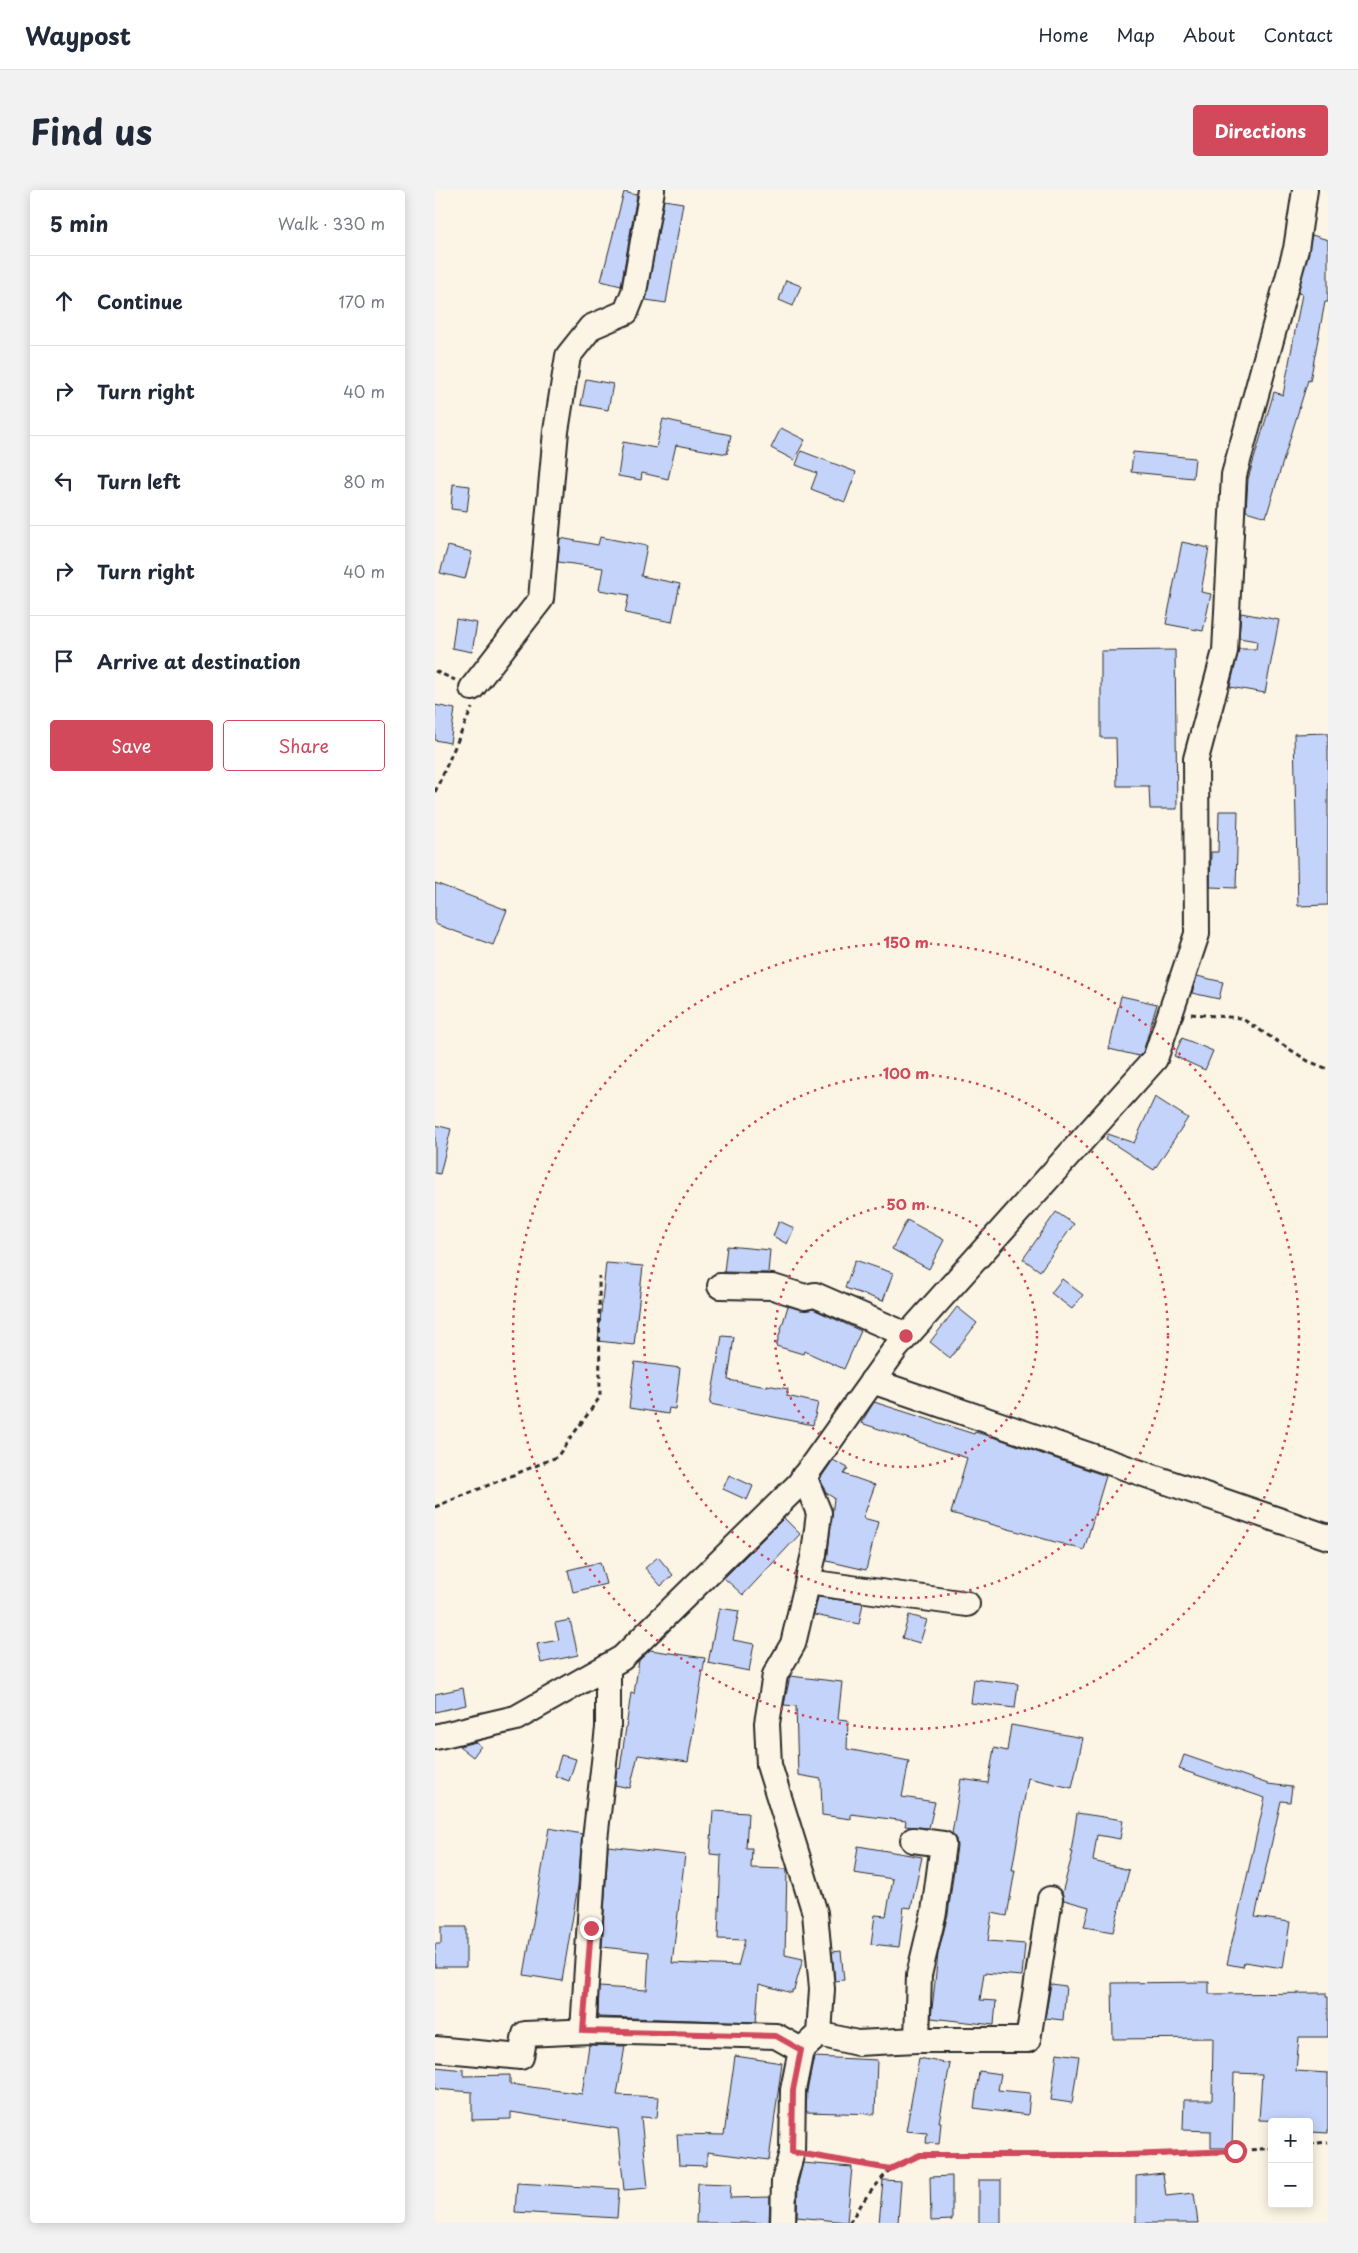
<!DOCTYPE html>
<meta charset="utf-8">
<style>
:root{--surface:#fff;--page:#f2f2f3;--text:#1f2937;--muted:#747a83;--line:#e0e1e3;--accent:#d1495b}
body{margin:0;font-family:"Playpen Sans",sans-serif;background:var(--page);color:var(--text)}
.controls{position:absolute;right:15px;bottom:15px;display:grid;overflow:hidden;border-radius:5px;box-shadow:0 2px 12px #0003}
.controls button{width:45px;height:45px;display:grid;place-items:center;padding:0;border:0;border-bottom:1px solid var(--line);background:var(--surface);color:var(--text);font:25px sans-serif}
.stop{position:absolute;width:15px;height:15px;margin:-11px;border:4px solid #d1495b;border-radius:50%;background:#fff}
.stop.end{background:#d1495b;border-color:#fff;box-shadow:0 1px 5px #0008}
.list{margin:0;padding:0;list-style:none}
h2{display:flex;justify-content:space-between;align-items:center;height:65px;margin:0;padding:0 20px;font-size:21px}
h2 small{font-size:16px;font-weight:400;color:var(--muted)}
.list li{display:grid;grid-template-columns:32px 1fr auto;gap:15px;align-items:center;box-sizing:border-box;height:90px;padding:0 20px;border-top:1px solid var(--line)}
.list b{display:block;font-size:19px;white-space:nowrap}
.list em{font-size:16px;font-style:normal;color:var(--muted)}
.actions{display:flex;gap:10px;padding:15px 20px}
.actions a{flex:1;padding:11px 0;border:1px solid var(--accent);border-radius:5px;text-align:center;font-size:18px;color:var(--accent)}
.actions .main{background:var(--accent);color:#fff}
.icon{flex:none;width:28px;height:28px;fill:none;stroke:currentColor;stroke-width:2;stroke-linecap:round;stroke-linejoin:round}
.map{position:relative;flex:none;width:893px;height:2033px;overflow:hidden;border-radius:5px}
header{display:flex;align-items:center;gap:30px;box-sizing:border-box;height:70px;padding:0 25px;background:var(--surface);border-bottom:1px solid var(--line)}
header strong{font-size:24px}
nav{display:flex;gap:28px;margin-inline-start:auto;font-size:18px}
.intro{display:flex;align-items:center;justify-content:space-between;box-sizing:border-box;height:120px;padding:0 30px}
h1{margin:0;font-size:35px}
.button{padding:12px 22px;border-radius:5px;background:var(--accent);color:#fff;font-size:18px;font-weight:700}
main{display:flex;gap:30px;padding:0 30px}
aside{flex:1;background:var(--surface);border-radius:5px;box-shadow:0 2px 12px #0003}
.map>svg:first-child{display:block}
.building{fill:#c4d3f9;stroke:#2b2b2b}
.lines{fill:none;stroke-linecap:round;stroke-linejoin:round}
.minor-casing{stroke:#2b2b2b;stroke-width:28}
.path{stroke:#2b2b2b;stroke-width:3;stroke-dasharray:5 4;stroke-linecap:butt}
.minor{stroke:#fcf5e5;stroke-width:24}
.route{stroke:#d1495b;stroke-width:6}
.ring{fill:none;stroke:#d1495b;stroke-width:2.5;stroke-dasharray:2.5 5}
.centre{fill:#d1495b;stroke:#fcf5e5;stroke-width:2.5}
.ring-label{font-size:15px;text-anchor:middle;font-weight:bold;fill:#d1495b;stroke:#fcf5e5;stroke-width:4.5;stroke-linejoin:round;paint-order:stroke}
</style>
<header>
<strong>Waypost</strong>
<nav><a>Home</a><a>Map</a><a>About</a><a>Contact</a></nav>
</header>
<div class="intro"><h1>Find us</h1><a class="button">Directions</a></div>
<main>
<aside>
<h2>5 min<small>Walk · 330 m</small></h2>
<ul class="list">
<li><svg class="icon" aria-label="ahead" viewBox="0 0 24 24"><path d="M12 20V5M6 11l6-6 6 6"/></svg><div><b>Continue</b></div><em>170 m</em></li>
<li><svg class="icon" aria-label="right" viewBox="0 0 24 24"><path d="M7 20v-9h11M14 6l5 5-5 5"/></svg><div><b>Turn right</b></div><em>40 m</em></li>
<li><svg class="icon" aria-label="left" viewBox="0 0 24 24"><path d="M17 20v-9H6M10 6l-5 5 5 5"/></svg><div><b>Turn left</b></div><em>80 m</em></li>
<li><svg class="icon" aria-label="right" viewBox="0 0 24 24"><path d="M7 20v-9h11M14 6l5 5-5 5"/></svg><div><b>Turn right</b></div><em>40 m</em></li>
<li><svg class="icon" aria-label="arrive" viewBox="0 0 24 24"><path d="M6 21V4h12l-3 4 3 4H6"/></svg><div><b>Arrive at destination</b></div></li>
</ul>
<div class="actions"><a class="main">Save</a><a>Share</a></div>
</aside>
<div class="map">
<svg width="893" height="2033" viewBox="0 0 893 2033">
<rect width="100%" height="100%" fill="#fcf5e5"/>
<filter id="ink" filterUnits="userSpaceOnUse"><feTurbulence type="fractalNoise" baseFrequency=".02" numOctaves="2"/><feDisplacementMap in="SourceGraphic" scale="10" xChannelSelector="R" yChannelSelector="G"/><feConvolveMatrix kernelMatrix="1 2 1 2 8 2 1 2 1" color-interpolation-filters="sRGB"/></filter>
<g filter="url(#ink)">
<!-- building -->
<g class="building">
<polygon points="189,2 202,5 186,96 166,91"/>
<polygon points="229,10 248,13 231,113 211,110"/>
<polygon points="877,45 893,50 893,112 890,112 875,191 873,190 831,327 811,321 813,289 839,202 848,205 867,104 863,103"/>
<polygon points="351,90 366,96 358,116 344,110"/>
<polygon points="151,189 178,194 173,220 146,215"/>
<polygon points="228,229 246,233 246,235 296,245 292,264 241,255 233,289 207,283 206,290 183,286 188,252 221,258"/>
<polygon points="346,238 370,250 359,270 336,258"/>
<polygon points="366,261 421,282 410,312 376,299 382,283 361,275"/>
<polygon points="698,262 760,268 758,288 696,282"/>
<polygon points="18,294 35,296 32,321 16,319"/>
<polygon points="165,347 212,356 206,386 245,394 237,432 190,423 194,405 164,400 168,378 123,372 125,348 163,355"/>
<polygon points="747,352 774,358 766,402 776,404 768,441 731,434"/>
<polygon points="13,356 37,362 30,389 5,383"/>
<polygon points="806,423 844,430 830,503 795,497 804,459 821,459 822,451 804,448"/>
<polygon points="21,429 42,433 37,462 17,458"/>
<polygon points="740,460 742,619 715,619 714,596 682,596 681,548 666,548 666,461"/>
<polygon points="0,515 20,519 15,553 0,550"/>
<polygon points="893,543 893,715 863,716 859,544"/>
<polygon points="784,621 803,621 801,698 775,697 776,662 783,662"/>
<polygon points="0,693 72,720 58,755 0,734"/>
<polygon points="762,786 788,792 784,809 757,803"/>
<polygon points="686,806 722,814 708,862 704,866 674,859"/>
<polygon points="747,848 778,861 770,880 739,866"/>
<polygon points="720,907 753,928 719,980 671,949 673,944 699,953"/>
<polygon points="0,935 16,939 5,984 0,983"/>
<polygon points="621,1022 639,1034 605,1081 588,1069"/>
<polygon points="472,1030 509,1050 494,1079 457,1059"/>
<polygon points="344,1031 359,1038 352,1054 338,1046"/>
<polygon points="292,1056 335,1060 333,1083 289,1082"/>
<polygon points="420,1070 458,1083 448,1111 410,1098"/>
<polygon points="171,1073 208,1076 199,1155 163,1151"/>
<polygon points="627,1089 648,1105 637,1119 616,1103"/>
<polygon points="353,1116 366,1120 378,1119 426,1141 409,1179 369,1161 368,1164 341,1156"/>
<polygon points="522,1117 542,1133 515,1168 495,1152"/>
<polygon points="287,1146 299,1147 293,1190 332,1197 332,1195 353,1199 352,1206 383,1213 378,1235 275,1214"/>
<polygon points="200,1172 245,1178 240,1219 234,1218 233,1224 194,1218"/>
<polygon points="439,1212 539,1244 540,1242 564,1249 671,1286 649,1360 516,1323 532,1268 426,1233"/>
<polygon points="398,1270 413,1278 409,1284 440,1295 428,1328 443,1332 431,1380 392,1371 399,1308 391,1303 385,1289"/>
<polygon points="294,1285 318,1296 312,1310 288,1299"/>
<polygon points="349,1328 365,1344 308,1405 289,1388"/>
<polygon points="223,1367 238,1385 226,1396 210,1378"/>
<polygon points="165,1372 171,1394 138,1402 133,1380"/>
<polygon points="383,1407 428,1413 424,1434 379,1425"/>
<polygon points="284,1418 304,1421 298,1450 319,1454 314,1481 273,1473"/>
<polygon points="474,1425 492,1430 485,1453 467,1448"/>
<polygon points="135,1430 143,1465 106,1473 102,1454 124,1450 120,1433"/>
<polygon points="215,1460 270,1468 253,1572 203,1565 195,1598 180,1595 182,1578 185,1579 196,1503 199,1504 204,1470"/>
<polygon points="355,1486 407,1492 403,1529 413,1530 412,1559 474,1571 467,1607 500,1612 494,1638 470,1636 471,1631 416,1624 416,1629 387,1625 386,1589 363,1585 361,1516 349,1515"/>
<polygon points="539,1489 583,1494 580,1518 536,1513"/>
<polygon points="28,1498 31,1515 0,1522 0,1504"/>
<polygon points="576,1535 648,1548 637,1598 593,1588 577,1680 580,1680 572,1726 557,1723 553,1751 590,1754 587,1786 549,1783 545,1810 561,1811 559,1835 496,1828 503,1764 513,1724 522,1656 521,1649 517,1644 526,1589 553,1593 559,1558 572,1561"/>
<polygon points="41,1552 46,1556 38,1567 24,1556"/>
<polygon points="126,1565 141,1569 134,1591 120,1586"/>
<polygon points="749,1565 833,1594 857,1597 855,1612 846,1611 820,1727 855,1732 848,1778 809,1772 808,1777 792,1774 830,1608 744,1579"/>
<polygon points="278,1621 313,1623 311,1658 317,1658 316,1678 352,1679 350,1765 368,1769 359,1800 357,1800 357,1803 324,1794 321,1832 163,1827 164,1797 212,1800 214,1762 167,1757 173,1656 250,1665 237,1773 303,1776 310,1750 283,1749 286,1665 275,1664"/>
<polygon points="642,1623 688,1630 685,1649 662,1645 658,1671 694,1680 678,1742 649,1737 654,1717 629,1710 627,1703 638,1662 636,1662"/>
<polygon points="114,1638 147,1644 143,1696 127,1791 89,1785"/>
<polygon points="423,1656 487,1667 476,1718 469,1717 464,1757 436,1754 440,1725 451,1726 458,1689 419,1683"/>
<polygon points="6,1737 31,1737 31,1777 0,1777 0,1754 6,1754"/>
<polygon points="406,1761 409,1790 400,1791 397,1762"/>
<polygon points="774,1792 774,1804 891,1803 891,1807 893,1807 893,1847 864,1847 861,1881 893,1883 893,1943 876,1942 877,1932 824,1930 827,1884 799,1883 797,1958 776,1958 776,1941 748,1940 749,1910 777,1910 778,1848 678,1849 677,1793"/>
<polygon points="616,1794 631,1796 628,1830 610,1828"/>
<polygon points="154,1855 190,1856 182,1905 224,1907 222,1928 206,1927 213,1998 189,2000 183,1939 76,1922 76,1929 37,1930 37,1902 0,1899 0,1877 29,1880 29,1886 75,1885 75,1894 147,1904"/>
<polygon points="622,1863 644,1866 637,1913 616,1910"/>
<polygon points="300,1866 347,1873 334,1970 272,1962 272,1976 244,1975 242,1944 289,1945"/>
<polygon points="379,1867 442,1870 440,1924 371,1922 372,1901"/>
<polygon points="484,1868 515,1874 504,1932 506,1932 504,1954 491,1953 492,1943 471,1941"/>
<polygon points="544,1881 566,1884 563,1900 595,1903 593,1925 539,1918"/>
<polygon points="368,1973 417,1977 412,2032 362,2027 363,1993"/>
<polygon points="728,1983 731,2006 759,2003 763,2033 701,2033 701,1986"/>
<polygon points="517,1986 517,2030 496,2031 495,1987"/>
<polygon points="448,1990 466,1991 463,2033 444,2033"/>
<rect x="544" y="1990" width="22" height="43"/>
<polygon points="82,1993 184,1999 182,2028 80,2022"/>
<polygon points="263,1993 296,1994 295,2008 335,2007 334,2033 261,2033"/>
</g>
<g class="lines">
<!-- minor casing -->
<g class="minor-casing">
<g id="minor">
<polyline points="37,498 106,409 121,241 133,166 156,137 191,122 199,102 217,0"/>
<polyline points="285,1096 338,1097 370,1107 380,1105 472,1145"/>
<polyline points="437,1191 893,1347"/>
<polyline points="373,1392 532,1414"/>
<polyline points="0,1547 81,1528 187,1468 364,1294 461,1158 720,869 762,744 761,569 790,461 799,285 861,59 870,0"/>
<polyline points="478,1650 508,1654 499,1722 484,1785 482,1850"/>
<polyline points="148,1841 160,1649 173,1538 173,1476"/>
<polyline points="384,1844 422,1853 482,1850 593,1850 615,1709"/>
<polyline points="0,1859 86,1867 90,1844 156,1841 341,1846 366,1860 358,1900 357,1962 349,1991 348,2033"/>
<polyline points="366,1860 384,1844 387,1799 380,1723 334,1575 332,1533 340,1485 358,1454 379,1364 384,1323 369,1286"/>
</g>
</g>
<!-- path -->
<g class="path">
<polyline points="0,481 20,490"/>
<polyline points="0,602 37,518"/>
<polyline points="756,824 806,828 873,871 893,879"/>
<polyline points="0,1317 122,1267 165,1207 164,1086"/>
<polyline points="874,1954 893,1952"/>
<polyline points="377,1965 454,1979"/>
<path d="M414,2033l18,-27 23,-27 30,-14c117,0 235,4 352,-7"/>
</g>
<!-- minor -->
<use href="#minor" class="minor"/>
</g>
</g>
<g class="lines" filter="url(#ink)">
<!-- route -->
<polyline class="route" points="156,1738 148,1841 341,1846 366,1860 358,1900 357,1962 455,1979 485,1965 692,1965 800,1961"/>
</g>
<!-- distance rings -->
<g class="ring">
<circle cx="471" cy="1146" r="131"/>
<circle cx="471" cy="1146" r="262"/>
<circle cx="471" cy="1146" r="393"/>
</g>
<circle cx="471" cy="1146" r="8" class="centre"/>
<g class="ring-label">
<text x="471" y="758">150 m</text>
<text x="471" y="889">100 m</text>
<text x="471" y="1020">50 m</text>
</g>
</svg>
<div class="controls">
<button>+</button>
<button>−</button>
</div>
<div class="stop" style="left:800px;top:1961px"></div>
<div class="stop end" style="left:156px;top:1738px"></div>
</div>
</main>
